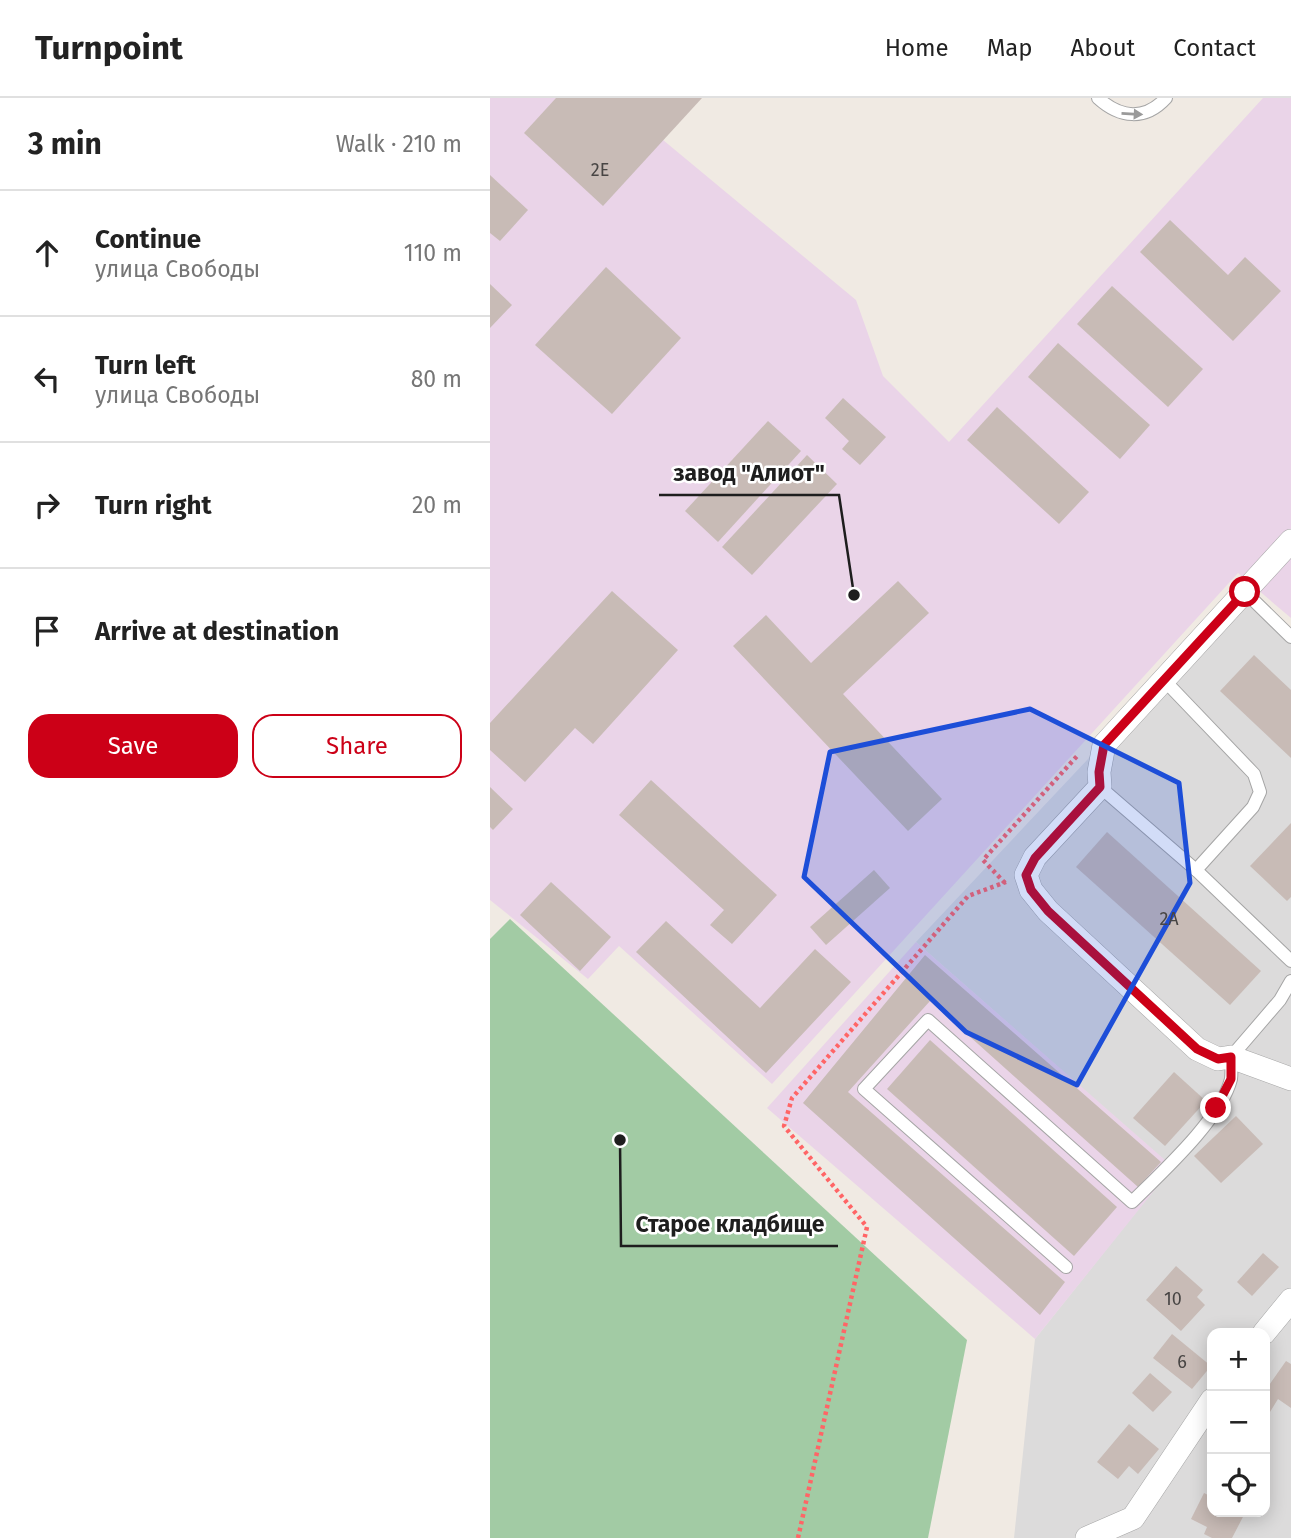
<!DOCTYPE html>
<meta charset="utf-8">
<style>
:root{--surface:#fff;--page:#f6f6f6;--text:#222;--muted:#767676;--line:#e0e0e0;--accent:#cc0017}
body{margin:0;font-family:"Fira Sans",sans-serif;background:var(--page);color:var(--text)}
.controls{position:absolute;right:21px;bottom:21px;display:grid;overflow:hidden;border-radius:14px;box-shadow:0 4px 18px #0003}
.controls button{width:63px;height:63px;display:grid;place-items:center;padding:0;border:0;border-bottom:2px solid var(--line);background:var(--surface);color:var(--text);font:35px sans-serif}
.stop{position:absolute;width:21px;height:21px;margin:-16px;border:5px solid #cc0017;border-radius:50%;background:#fff}
.stop.end{background:#cc0017;border-color:#fff;box-shadow:0 2px 7px #0008}
.list{margin:0;padding:0;list-style:none}
h2{display:flex;justify-content:space-between;align-items:center;height:91px;margin:0;padding:0 28px;font-size:30px}
h2 small{font-size:23px;font-weight:400;color:var(--muted)}
.list li{display:grid;grid-template-columns:46px 1fr auto;gap:21px;align-items:center;box-sizing:border-box;height:126px;padding:0 28px;border-top:2px solid var(--line)}
.list b{display:block;font-size:26px;white-space:nowrap}
.list p{margin:0;font-size:23px;white-space:nowrap;color:var(--muted)}
.list em{font-size:23px;font-style:normal;color:var(--muted)}
.actions{display:flex;gap:14px;padding:21px 28px}
.actions a{flex:1;padding:16px 0;border:2px solid var(--accent);border-radius:21px;text-align:center;font-size:24px;color:var(--accent)}
.actions .main{background:var(--accent);color:#fff}
.icon{flex:none;width:38px;height:38px;fill:none;stroke:currentColor;stroke-width:2;stroke-linecap:round;stroke-linejoin:round}
.map{position:relative;flex:none;width:801px;height:1440px;overflow:hidden}
header{display:flex;align-items:center;gap:42px;box-sizing:border-box;height:98px;padding:0 35px;background:var(--surface);border-bottom:2px solid var(--line)}
header strong{font-size:33px}
nav{display:flex;gap:38px;margin-inline-start:auto;font-size:24px}
main{display:flex}
aside{flex:1;background:var(--surface)}
.map>svg:first-child{display:block}
.residential{fill:#dcdbdb;fill-rule:evenodd}
.industrial{fill:#ead4e8}
.cemetery{fill:#a2cba4}
.building{fill:#c8bbb6}
.lines{fill:none;stroke-linecap:round;stroke-linejoin:round}
.lane-casing{stroke:#a5a5a5;stroke-width:14}
.street-casing{stroke:#a5a5a5;stroke-width:24}
.path{stroke:#ff6566;stroke-width:4.5;stroke-dasharray:3.5 3.5;stroke-linecap:butt}
.lane{stroke:#fff;stroke-width:12}
.street{stroke:#fff;stroke-width:23}
.oneway{fill:#9a9a9a}
.route{stroke:#cc0017;stroke-width:9}
.marked{fill:#1d4ed8;fill-opacity:0.2;stroke:#1d4ed8;stroke-width:5;stroke-linejoin:round}
.labels{text-anchor:middle;dominant-baseline:central;stroke-width:5;stroke-linejoin:round;paint-order:stroke}
.number-label{font-size:18px;fill:#484544}
.leader{fill:none;stroke:#1e1e1e;stroke-width:2.5}
.callout-dot{fill:#1e1e1e;stroke:#fff;stroke-width:2.5}
.callout-label{font-size:23px;text-anchor:middle;font-weight:bold;fill:#1e1e1e;stroke:#fff;stroke-width:5;stroke-linejoin:round;paint-order:stroke}
</style>
<header>
<strong>Turnpoint</strong>
<nav><a>Home</a><a>Map</a><a>About</a><a>Contact</a></nav>
</header>
<main>
<aside>
<h2>3 min<small>Walk · 210 m</small></h2>
<ul class="list">
<li><svg class="icon" aria-label="ahead" viewBox="0 0 24 24"><path d="M12 20V5M6 11l6-6 6 6"/></svg><div><b>Continue</b><p>улица Свободы</p></div><em>110 m</em></li>
<li><svg class="icon" aria-label="left" viewBox="0 0 24 24"><path d="M17 20v-9H6M10 6l-5 5 5 5"/></svg><div><b>Turn left</b><p>улица Свободы</p></div><em>80 m</em></li>
<li><svg class="icon" aria-label="right" viewBox="0 0 24 24"><path d="M7 20v-9h11M14 6l5 5-5 5"/></svg><div><b>Turn right</b></div><em>20 m</em></li>
<li><svg class="icon" aria-label="arrive" viewBox="0 0 24 24"><path d="M6 21V4h12l-3 4 3 4H6"/></svg><div><b>Arrive at destination</b></div></li>
</ul>
<div class="actions"><a class="main">Save</a><a>Share</a></div>
</aside>
<div class="map">
<svg width="801" height="1440" viewBox="0 0 801 1440">
<rect width="100%" height="100%" fill="#f0eae3"/>
<!-- residential -->
<path class="residential" d="M755,494l46,39v907h-277l21,-199 137,-172 -256,-225zM722,1235h53v179h-53z"/>
<!-- industrial -->
<g class="industrial">
<polygon points="0,0 190,0 161,32 366,202 393,278 459,344 773,0 801,0 801,520 748,475 282,986 129,848 98,881 0,802"/>
<polygon points="426,844 683,1069 545,1241 277,1010"/>
</g>
<!-- cemetery -->
<polygon class="cemetery" points="20,821 477,1242 438,1440 0,1440 0,841"/>
<!-- building -->
<g class="building">
<polygon points="66,0 212,0 113,108 34,35"/>
<polygon points="0,77 38,112 10,143 0,135"/>
<polygon points="680,122 738,177 755,159 791,193 743,243 650,154"/>
<polygon points="116,169 191,240 122,316 45,247"/>
<polygon points="0,186 22,207 0,230"/>
<polygon points="622,188 713,271 678,309 587,226"/>
<polygon points="568,245 660,327 630,361 538,279"/>
<polygon points="353,300 396,339 370,367 352,351 359,343 335,320"/>
<polygon points="507,309 599,394 569,426 477,342"/>
<polygon points="278,323 311,353 228,444 195,413"/>
<polygon points="317,357 347,386 262,477 232,449"/>
<polygon points="408,483 439,515 353,596 452,701 418,733 243,548 276,517 321,565"/>
<polygon points="122,493 188,552 103,646 85,630 35,684 0,652 0,625"/>
<polygon points="764,557 801,592 801,660 730,593"/>
<polygon points="161,682 287,797 242,846 220,827 234,812 129,717"/>
<polygon points="0,689 23,711 3,732 0,729"/>
<polygon points="801,725 801,799 797,803 760,768"/>
<polygon points="617,734 771,873 740,907 586,769"/>
<polygon points="384,772 400,790 336,847 320,829"/>
<polygon points="61,784 121,839 90,873 30,817"/>
<polygon points="176,823 270,910 325,851 361,884 276,975 146,854"/>
<polygon points="435,857 671,1064 648,1089 440,903 358,994 575,1184 550,1217 313,1005"/>
<polygon points="440,942 627,1109 584,1158 397,991"/>
<polygon points="684,974 716,1003 675,1048 643,1020"/>
<polygon points="746,1018 773,1046 731,1085 704,1058"/>
<polygon points="773,1155 789,1169 762,1198 747,1184"/>
<polygon points="686,1168 713,1192 707,1199 715,1207 691,1233 656,1202"/>
<polygon points="682,1236 721,1268 702,1291 663,1260"/>
<polygon points="796,1263 801,1266 801,1310 788,1301 775,1322 775,1293"/>
<polygon points="660,1275 682,1294 663,1314 642,1295"/>
<polygon points="639,1326 669,1351 648,1376 639,1368 628,1381 607,1364"/>
<polygon points="714,1395 722,1399 722,1414 755,1415 742,1440 722,1440 714,1436 717,1429 701,1421"/>
</g>
<g class="lines">
<!-- lane casing -->
<g class="lane-casing">
<g id="lane">
<path d="M608,0c22,20 47,23 68,0"/>
<polyline points="755,494 801,539"/>
<polyline points="674,582 764,676 770,694 763,709 706,772"/>
<polyline points="610,689 706,772 801,863"/>
<path d="M576,1169l-202,-178 64,-69 204,182c29,-29 89,-83 99,-123 1,-7 0,-16 0,-22l49,-57 11,-19"/>
</g>
</g>
<!-- street casing -->
<g class="street-casing">
<g id="street">
<polyline points="801,443 614,647 609,674 610,689 545,759 536,777 541,792 558,813 707,951 728,961 741,959 801,981"/>
<polyline points="774,1235 801,1202"/>
<polyline points="597,1440 643,1420 722,1302"/>
</g>
</g>
<!-- path -->
<g class="path">
<polyline points="515,785 493,762 588,657"/>
<polyline points="308,1440 377,1129 294,1028 302,1000 478,798 516,784"/>
</g>
<!-- lane -->
<use href="#lane" class="lane"/>
<!-- street -->
<use href="#street" class="street"/>
</g>
<!-- one-way arrows -->
<defs><path id="oneway-solid" d="M-6-.8H1V-3.2L6.5 0L1 3.2V.8H-6Z" transform="scale(1.75)"/></defs>
<use class="oneway" href="#oneway-solid" transform="translate(642 16) rotate(3)"/>
<g class="lines">
<!-- route -->
<polyline class="route" points="726,1010 741,981 741,959 728,961 707,951 558,813 541,792 536,777 545,760 610,689 609,674 614,647 755,494"/>
</g>
<!-- marked area -->
<path class="marked" d="M540,611l149,74 11,100 -113,202 -111,-53 -162,-155 26,-125z"/>
<g class="labels">
<!-- number labels -->
<g class="number-label">
<text x="110" y="72">2Е</text>
<text x="679" y="821">2А</text>
<text x="683" y="1201">10</text>
<text x="692" y="1264">6</text>
</g>
</g>
<!-- callouts -->
<path class="leader" d="M364 497L349 397H169M130 1042L131 1148H348"/>
<g class="callout-dot">
<circle cx="364" cy="497" r="7"/>
<circle cx="130" cy="1042" r="7"/>
</g>
<g class="callout-label">
<text x="259" y="383">завод "Алиот"</text>
<text x="240" y="1134">Старое кладбище</text>
</g>
</svg>
<div class="controls">
<button>+</button>
<button>−</button>
<button><svg class="icon" aria-label="locate" viewBox="0 0 24 24"><circle cx="12" cy="12" r="6"/><path d="M12 2v4M12 18v4M2 12h4M18 12h4"/></svg></button>
</div>
<div class="stop" style="left:755px;top:494px"></div>
<div class="stop end" style="left:726px;top:1010px"></div>
</div>
</main>
